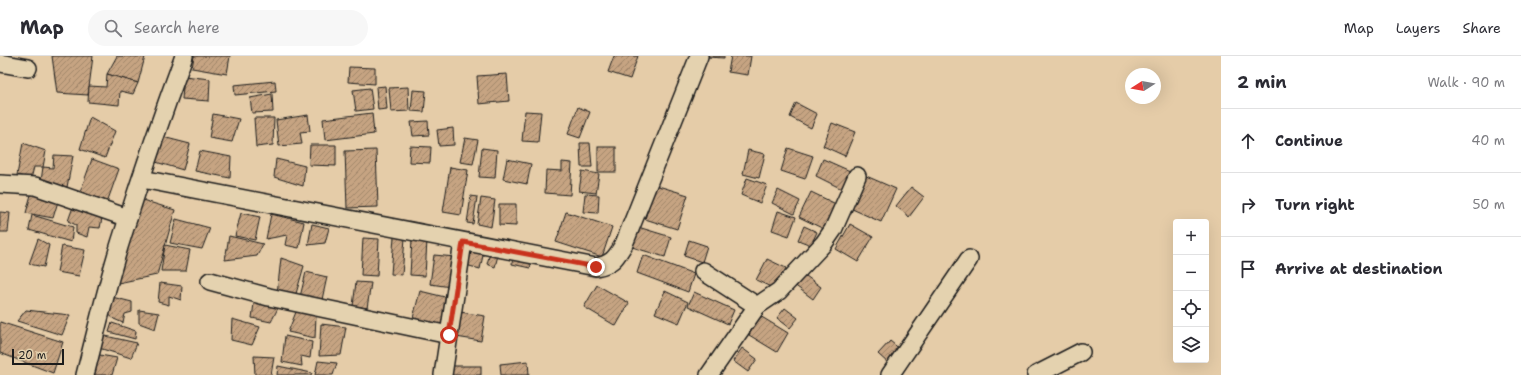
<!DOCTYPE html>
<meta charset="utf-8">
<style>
:root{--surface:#fff;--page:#f7f7f7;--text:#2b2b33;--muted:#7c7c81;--line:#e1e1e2}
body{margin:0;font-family:"Shantell Sans",sans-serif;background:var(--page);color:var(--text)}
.controls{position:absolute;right:12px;bottom:12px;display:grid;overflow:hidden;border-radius:4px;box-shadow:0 4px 16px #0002}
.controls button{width:36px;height:36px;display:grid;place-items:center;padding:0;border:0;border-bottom:1px solid var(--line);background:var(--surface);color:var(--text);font:20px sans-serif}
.compass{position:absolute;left:1125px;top:12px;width:36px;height:36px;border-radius:50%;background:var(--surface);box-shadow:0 4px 16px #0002;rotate:259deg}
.scale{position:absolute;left:12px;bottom:10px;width:52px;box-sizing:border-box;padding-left:4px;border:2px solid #1c1c1c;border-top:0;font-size:11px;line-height:14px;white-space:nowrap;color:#1c1c1c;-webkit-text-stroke:3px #e4d2af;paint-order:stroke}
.stop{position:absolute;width:12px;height:12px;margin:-9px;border:3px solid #c8321e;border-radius:50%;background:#fff}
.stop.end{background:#c8321e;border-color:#fff;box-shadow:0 1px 4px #0008}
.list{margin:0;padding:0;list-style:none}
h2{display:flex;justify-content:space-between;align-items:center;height:52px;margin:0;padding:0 16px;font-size:17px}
h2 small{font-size:13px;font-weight:400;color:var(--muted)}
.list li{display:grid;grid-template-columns:26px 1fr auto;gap:12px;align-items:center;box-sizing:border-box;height:64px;padding:0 16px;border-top:1px solid var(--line)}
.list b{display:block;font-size:15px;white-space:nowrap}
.list em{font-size:13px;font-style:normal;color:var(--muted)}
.icon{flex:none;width:22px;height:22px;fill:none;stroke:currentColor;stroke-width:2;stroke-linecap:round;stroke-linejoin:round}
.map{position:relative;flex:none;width:1221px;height:319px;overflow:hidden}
header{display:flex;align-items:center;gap:24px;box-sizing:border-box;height:56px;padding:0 20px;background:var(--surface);border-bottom:1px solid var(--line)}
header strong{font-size:19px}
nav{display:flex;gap:22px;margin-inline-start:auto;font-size:14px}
.search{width:280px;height:36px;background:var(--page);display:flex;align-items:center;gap:10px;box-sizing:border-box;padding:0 14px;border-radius:22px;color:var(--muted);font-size:15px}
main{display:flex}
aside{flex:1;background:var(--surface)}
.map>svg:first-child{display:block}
.building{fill:url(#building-hatch);stroke:#1c1c1c}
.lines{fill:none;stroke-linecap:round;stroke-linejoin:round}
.minor-casing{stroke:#1c1c1c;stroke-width:20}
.minor{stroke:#e4d2af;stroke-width:17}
.route{stroke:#c8321e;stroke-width:5}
</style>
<header>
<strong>Map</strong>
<div class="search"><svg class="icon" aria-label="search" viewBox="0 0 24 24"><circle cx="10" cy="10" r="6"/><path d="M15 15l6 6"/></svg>Search here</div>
<nav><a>Map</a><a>Layers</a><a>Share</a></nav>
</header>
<main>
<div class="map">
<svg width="1221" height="319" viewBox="0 0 1221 319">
<defs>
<pattern id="building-hatch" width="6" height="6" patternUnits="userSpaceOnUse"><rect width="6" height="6" fill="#c6a482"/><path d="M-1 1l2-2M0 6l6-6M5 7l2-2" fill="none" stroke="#a0856a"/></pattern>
</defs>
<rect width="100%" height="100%" fill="#e5cca8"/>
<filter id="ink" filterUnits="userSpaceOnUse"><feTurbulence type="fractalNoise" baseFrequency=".025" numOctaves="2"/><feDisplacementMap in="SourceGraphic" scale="8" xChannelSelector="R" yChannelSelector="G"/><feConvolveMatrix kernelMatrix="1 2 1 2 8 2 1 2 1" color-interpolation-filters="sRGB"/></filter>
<g filter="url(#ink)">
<!-- building -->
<g class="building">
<polygon points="52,0 93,0 88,39 57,37"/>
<polygon points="117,0 145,1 138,27 107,18"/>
<polygon points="194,0 230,0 227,18 192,12"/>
<polygon points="614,0 638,0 630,23 608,16"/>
<polygon points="707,0 724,0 724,2 707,1"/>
<polygon points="731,0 751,0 748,19 728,16"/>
<polygon points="349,11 375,12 375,28 348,26"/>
<polygon points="107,18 138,27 133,38 120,35 119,49 88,46 89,30 106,31"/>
<polygon points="507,18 509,45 479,48 477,20"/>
<polygon points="184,20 210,23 209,45 182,43"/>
<polygon points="275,25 276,35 235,39 234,29"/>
<polygon points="385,30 387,53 378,54 376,31"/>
<polygon points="408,31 409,55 391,56 389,32"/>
<polygon points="370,32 373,53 356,55 353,34"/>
<polygon points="413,34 426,35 424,56 411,55"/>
<polygon points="272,38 273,56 252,57 250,42"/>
<polygon points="796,47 817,58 811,72 790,61"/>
<polygon points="578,51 590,56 580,82 568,78"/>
<polygon points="525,55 541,56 538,86 522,85"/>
<polygon points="372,57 374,78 325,84 323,63"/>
<polygon points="213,58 239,63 232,86 209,82"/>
<polygon points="308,59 310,75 300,76 302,88 279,90 276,64"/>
<polygon points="90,61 115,75 105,102 80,93"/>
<polygon points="254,62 274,62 273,89 256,91"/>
<polygon points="428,65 429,79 413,80 411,66"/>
<polygon points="832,67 855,76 845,100 823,90"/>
<polygon points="453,72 454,89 439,90 437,74"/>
<polygon points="155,79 190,88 183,114 149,104"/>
<polygon points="465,82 478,84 473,108 460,106"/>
<polygon points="23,87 46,95 43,111 34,111 31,123 17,119"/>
<polygon points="580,87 590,87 592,111 581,111"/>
<polygon points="310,89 336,89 336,110 309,109"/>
<polygon points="410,90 431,91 430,107 409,106"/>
<rect x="598" y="91" width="18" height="25"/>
<polygon points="482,92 497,94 495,122 479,121"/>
<polygon points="788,92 813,100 805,123 781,115"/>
<polygon points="376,94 378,151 347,152 345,95"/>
<polygon points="748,94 765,98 759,122 743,118"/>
<polygon points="200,95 231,101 230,122 195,115"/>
<polygon points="54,99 73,100 67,131 41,125 43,111 53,112"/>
<polygon points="92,103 119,113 105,152 78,142"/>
<polygon points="276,103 305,110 303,130 274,121"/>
<polygon points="507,103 531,108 527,128 503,123"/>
<polygon points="823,103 850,115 842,133 816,120"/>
<polygon points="562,106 572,107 570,139 545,137 546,114 562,115"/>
<polygon points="450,111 468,114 461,159 443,156"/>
<polygon points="582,115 599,118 596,137 579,135"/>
<polygon points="864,119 896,133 881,166 850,152"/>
<polygon points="747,122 767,129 760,147 741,139"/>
<polygon points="655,129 688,139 677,173 645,163"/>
<polygon points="911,131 924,141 909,161 896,150"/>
<polygon points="778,134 800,145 794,158 772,147"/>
<polygon points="32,135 59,142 53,162 26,157"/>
<polygon points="811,136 838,149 826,174 799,161"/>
<polygon points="585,138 599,139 598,157 583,156"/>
<polygon points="471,140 477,141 473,168 467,167"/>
<polygon points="481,142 495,144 491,171 477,168"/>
<polygon points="139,143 175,154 157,219 113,228"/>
<polygon points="74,148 103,157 100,172 89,171 87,181 76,177 76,169 68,165"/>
<polygon points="499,148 516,148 516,170 499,169"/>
<polygon points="778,155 796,161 789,180 772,174"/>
<polygon points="0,156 10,157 8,176 0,176"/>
<polygon points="566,156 612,171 602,201 556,186"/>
<polygon points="241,157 260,161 255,184 235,180"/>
<polygon points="271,158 304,166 299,192 285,189 287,179 266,183"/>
<polygon points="32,159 73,171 71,186 29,174"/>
<polygon points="176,163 210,172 202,193 170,187"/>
<polygon points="312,168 329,172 325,187 308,189"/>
<polygon points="850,168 873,181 858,206 836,193"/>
<polygon points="804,170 817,176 811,189 798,184"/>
<polygon points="638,171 671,181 665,201 632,191"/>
<polygon points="229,180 263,188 257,200 225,204"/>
<polygon points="394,181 405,182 402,219 391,218"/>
<polygon points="363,182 379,183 377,220 361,219"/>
<polygon points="38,183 49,189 44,211 29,208"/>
<polygon points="412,183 427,184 425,220 410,219"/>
<polygon points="689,184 707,190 702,206 684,200"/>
<polygon points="165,189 190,194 186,215 161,215"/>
<polygon points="62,190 85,194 79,220 57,216"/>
<polygon points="470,192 484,195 480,213 466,209"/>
<polygon points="491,193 499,195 495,211 487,208"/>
<polygon points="513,198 533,202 530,212 512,208"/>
<polygon points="434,199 455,201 451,231 430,228"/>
<polygon points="643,199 694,218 688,236 637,217"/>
<polygon points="281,202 304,210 295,241 277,238"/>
<polygon points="767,203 786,212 775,233 756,224"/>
<polygon points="306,216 327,221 321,248 300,241"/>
<polygon points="802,217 821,231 813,243 793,228"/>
<polygon points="356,226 371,227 367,252 353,250"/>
<polygon points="160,227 182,230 181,244 169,240 169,249 158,246"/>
<polygon points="597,229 629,247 616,270 584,251"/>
<polygon points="420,235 449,242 441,273 412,266"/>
<polygon points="665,235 688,246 679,267 655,257"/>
<polygon points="694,236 734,254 728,268 688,250"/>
<polygon points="255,240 278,252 271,266 252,262"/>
<polygon points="112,241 132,246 132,256 125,258 123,267 114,263 106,256"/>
<polygon points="298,251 316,259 315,282 288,276"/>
<polygon points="785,252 798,262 790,272 777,262"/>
<polygon points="26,254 70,259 62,279 17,265"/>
<polygon points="139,254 159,257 155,273 139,267"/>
<polygon points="460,256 485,260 481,285 456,281"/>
<polygon points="760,260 788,277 777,296 749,279"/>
<polygon points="232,263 260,271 252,289 231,284"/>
<polygon points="0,266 63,286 53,317 0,297"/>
<polygon points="112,267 136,275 135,283 109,276"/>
<polygon points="321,268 346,271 341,299 319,300"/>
<polygon points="101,279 137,287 131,302 99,292"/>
<polygon points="285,280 312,286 310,302 301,300 302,310 282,306"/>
<polygon points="890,285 901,294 889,308 878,298"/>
<polygon points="742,292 757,303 748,316 733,305"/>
<polygon points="94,298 117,302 112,319 91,319"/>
<polygon points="254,300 274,301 271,319 255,319"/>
<polygon points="318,305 337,307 333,319 315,319"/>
<polygon points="528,305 529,319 501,319 500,308"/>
<polygon points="278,310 312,317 311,319 277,319"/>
<rect x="452" y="310" width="29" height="9"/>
</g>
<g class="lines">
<!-- minor casing -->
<g class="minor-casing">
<g id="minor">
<polyline points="0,7 28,12"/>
<path d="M142,123l454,88c17,-3 20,-10 28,-23l75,-188"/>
<polyline points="0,128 35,130 128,162"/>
<polyline points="703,215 757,250"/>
<polyline points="210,225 269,241 449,279"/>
<path d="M85,319c12,-47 23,-95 38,-141 19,-60 39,-119 61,-178"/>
<polyline points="443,319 463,186"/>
<polyline points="709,319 757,250 779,235 824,187 833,174 857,120"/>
<polyline points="890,319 969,203"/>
<polyline points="1036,319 1081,296"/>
</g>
</g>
<!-- minor -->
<use href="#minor" class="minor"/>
</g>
</g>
<g class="lines" filter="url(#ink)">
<!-- route -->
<polyline class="route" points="449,279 463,186 596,211"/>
</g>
</svg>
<div class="controls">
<button>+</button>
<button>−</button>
<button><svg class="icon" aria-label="locate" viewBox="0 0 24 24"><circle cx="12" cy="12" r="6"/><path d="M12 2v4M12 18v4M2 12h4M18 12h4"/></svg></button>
<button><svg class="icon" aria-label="layers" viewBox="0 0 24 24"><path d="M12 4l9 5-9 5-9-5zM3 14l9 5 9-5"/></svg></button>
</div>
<svg class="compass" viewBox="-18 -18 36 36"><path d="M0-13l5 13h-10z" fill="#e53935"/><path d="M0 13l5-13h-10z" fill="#7c7c81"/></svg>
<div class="scale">20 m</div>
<div class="stop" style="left:449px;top:279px"></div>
<div class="stop end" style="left:596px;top:211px"></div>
</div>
<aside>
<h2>2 min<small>Walk · 90 m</small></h2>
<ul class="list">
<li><svg class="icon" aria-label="ahead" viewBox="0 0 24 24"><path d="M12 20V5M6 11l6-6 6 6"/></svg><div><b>Continue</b></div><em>40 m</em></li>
<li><svg class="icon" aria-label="right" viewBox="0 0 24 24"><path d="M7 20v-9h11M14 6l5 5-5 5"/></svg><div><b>Turn right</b></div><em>50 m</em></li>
<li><svg class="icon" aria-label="arrive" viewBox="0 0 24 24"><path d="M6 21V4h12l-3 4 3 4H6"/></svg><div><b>Arrive at destination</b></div></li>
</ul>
</aside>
</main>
